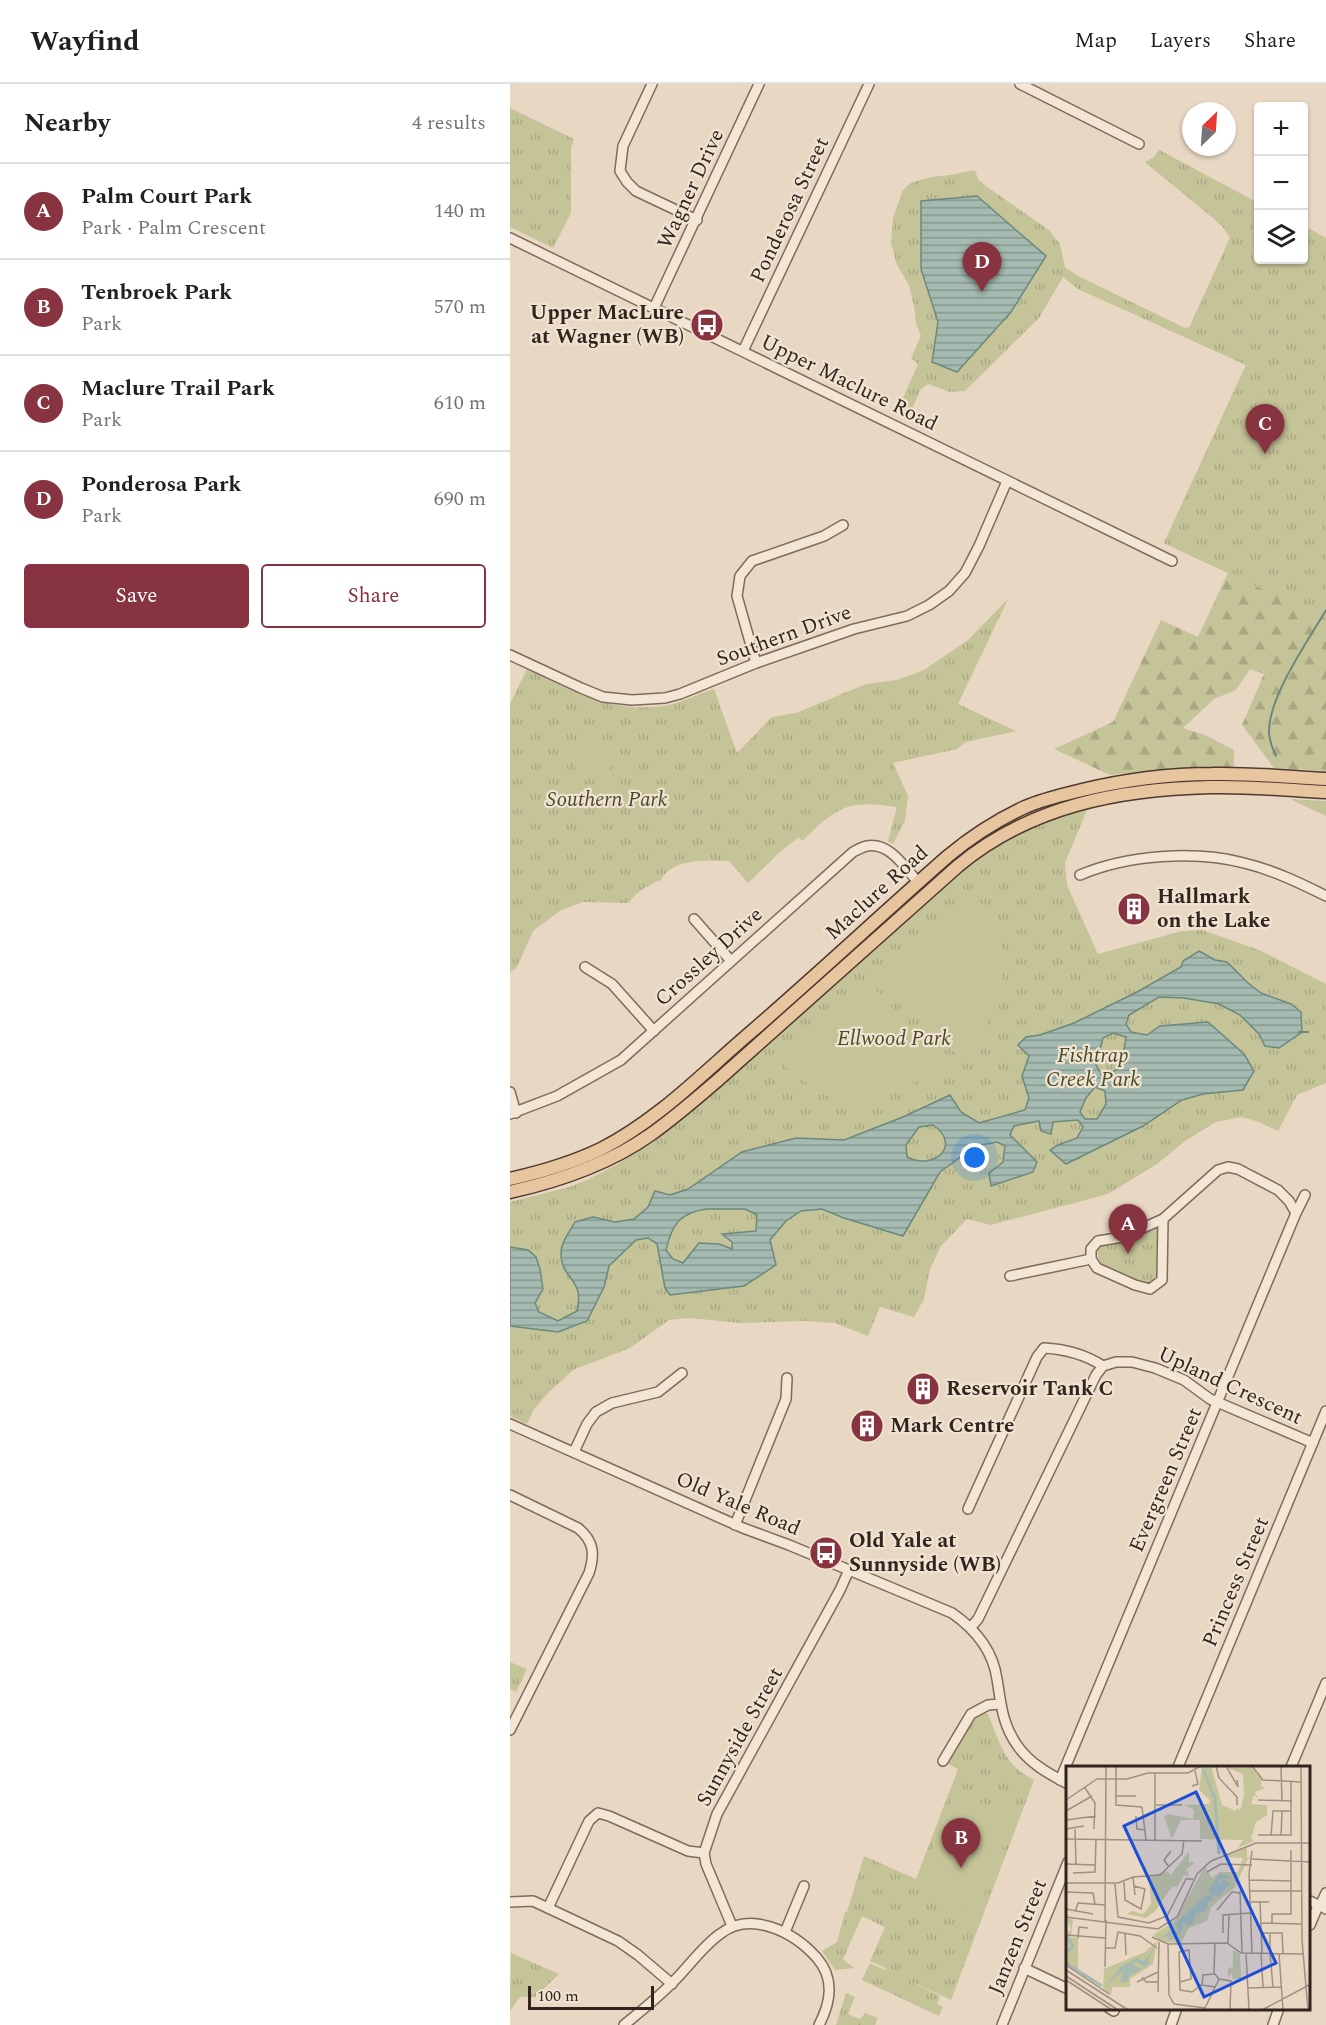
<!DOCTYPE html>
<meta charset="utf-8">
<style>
:root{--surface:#fff;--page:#f2f2f2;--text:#202124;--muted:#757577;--line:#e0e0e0;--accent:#883340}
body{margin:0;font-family:Spectral,serif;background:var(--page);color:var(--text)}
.controls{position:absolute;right:18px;top:18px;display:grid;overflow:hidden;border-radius:6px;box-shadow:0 2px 4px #0004}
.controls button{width:54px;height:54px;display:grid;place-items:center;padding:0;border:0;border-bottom:2px solid var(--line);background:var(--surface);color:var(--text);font:30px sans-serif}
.compass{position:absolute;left:672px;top:18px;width:54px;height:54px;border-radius:50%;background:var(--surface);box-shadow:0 2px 4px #0004;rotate:25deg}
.scale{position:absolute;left:18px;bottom:15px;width:126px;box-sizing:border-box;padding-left:6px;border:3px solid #32251e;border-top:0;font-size:16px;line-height:21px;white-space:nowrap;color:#32251e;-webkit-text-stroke:4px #f0e3d2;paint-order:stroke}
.you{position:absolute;left:465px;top:1074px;width:21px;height:21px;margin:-15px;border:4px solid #fff;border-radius:50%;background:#1a73e8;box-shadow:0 0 0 9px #1a73e833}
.badge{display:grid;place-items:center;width:39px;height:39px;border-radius:50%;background:var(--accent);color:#fff;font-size:20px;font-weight:700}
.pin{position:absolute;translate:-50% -50px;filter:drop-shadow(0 2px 3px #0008)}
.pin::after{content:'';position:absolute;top:32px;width:21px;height:18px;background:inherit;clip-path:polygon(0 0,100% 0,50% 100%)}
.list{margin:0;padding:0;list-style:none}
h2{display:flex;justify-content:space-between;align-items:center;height:78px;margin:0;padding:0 24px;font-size:26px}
h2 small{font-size:20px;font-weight:400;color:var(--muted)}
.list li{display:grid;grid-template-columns:39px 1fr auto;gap:18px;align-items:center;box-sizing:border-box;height:96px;padding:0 24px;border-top:2px solid var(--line)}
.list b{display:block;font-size:22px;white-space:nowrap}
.list p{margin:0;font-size:20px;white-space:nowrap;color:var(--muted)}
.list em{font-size:20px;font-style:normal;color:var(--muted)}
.actions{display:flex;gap:12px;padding:18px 24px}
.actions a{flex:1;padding:14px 0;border:2px solid var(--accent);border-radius:6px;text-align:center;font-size:21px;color:var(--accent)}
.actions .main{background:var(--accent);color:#fff}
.icon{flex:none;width:33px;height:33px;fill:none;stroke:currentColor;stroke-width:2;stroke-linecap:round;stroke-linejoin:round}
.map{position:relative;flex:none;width:816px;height:1941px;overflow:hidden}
header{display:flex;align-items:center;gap:36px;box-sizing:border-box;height:84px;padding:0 30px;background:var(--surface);border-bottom:2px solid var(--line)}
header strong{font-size:28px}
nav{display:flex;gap:33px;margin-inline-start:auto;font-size:21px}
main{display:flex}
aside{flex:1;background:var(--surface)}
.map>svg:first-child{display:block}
.forest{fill:url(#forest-firs)}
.park{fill:url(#park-tufts)}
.pitch{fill:#c5c398}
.water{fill:url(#water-rules);stroke:#6d887d;stroke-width:1.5;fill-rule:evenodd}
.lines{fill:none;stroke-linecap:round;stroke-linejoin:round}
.stream{stroke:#6d887d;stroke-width:2}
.minor-casing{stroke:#806a5c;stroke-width:12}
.major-casing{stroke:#4e3930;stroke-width:15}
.minor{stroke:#f4e6d5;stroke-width:9}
.major{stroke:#e7c69f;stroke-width:12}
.labels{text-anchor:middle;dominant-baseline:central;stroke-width:4.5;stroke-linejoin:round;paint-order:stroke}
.street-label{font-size:21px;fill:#32251e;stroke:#f0e3d2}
.poi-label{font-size:21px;font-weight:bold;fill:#32251e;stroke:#f0e3d2;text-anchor:start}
.park-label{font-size:21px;font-style:italic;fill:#484c27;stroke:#f0e3d2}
.inset-river{fill:none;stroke:#a5bbb1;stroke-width:3}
.inset-road{fill:none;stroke:#9f9081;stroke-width:1.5}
.view{fill:#1d4ed8;fill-opacity:0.15;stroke:#1d4ed8;stroke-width:3}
.inset-edge{fill:none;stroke:#32251e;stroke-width:3}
</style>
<header>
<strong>Wayfind</strong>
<nav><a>Map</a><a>Layers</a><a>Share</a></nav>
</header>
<main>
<aside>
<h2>Nearby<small>4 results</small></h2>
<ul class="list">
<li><span class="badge">A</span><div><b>Palm Court Park</b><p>Park · Palm Crescent</p></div><em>140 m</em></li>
<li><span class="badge">B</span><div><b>Tenbroek Park</b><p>Park</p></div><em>570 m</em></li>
<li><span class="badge">C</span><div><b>Maclure Trail Park</b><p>Park</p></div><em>610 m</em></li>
<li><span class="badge">D</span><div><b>Ponderosa Park</b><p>Park</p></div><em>690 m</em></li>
</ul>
<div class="actions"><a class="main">Save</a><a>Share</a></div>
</aside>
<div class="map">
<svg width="816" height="1941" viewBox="0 0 816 1941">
<defs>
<pattern id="forest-firs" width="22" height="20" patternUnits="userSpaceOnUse" patternTransform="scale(1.5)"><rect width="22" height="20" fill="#c5c398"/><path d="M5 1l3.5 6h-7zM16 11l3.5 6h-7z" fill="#aaa783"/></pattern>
<pattern id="park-tufts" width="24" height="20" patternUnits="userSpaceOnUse" patternTransform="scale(1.5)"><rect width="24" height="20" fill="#c5c398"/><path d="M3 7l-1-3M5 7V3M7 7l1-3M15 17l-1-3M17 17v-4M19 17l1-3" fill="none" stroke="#aaa783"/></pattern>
<pattern id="water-rules" width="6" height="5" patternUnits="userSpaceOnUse" patternTransform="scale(1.5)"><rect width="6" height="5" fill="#a5bbb1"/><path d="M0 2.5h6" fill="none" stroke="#87988f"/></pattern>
</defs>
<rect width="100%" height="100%" fill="#e8d7c3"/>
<!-- forest -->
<polygon class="forest" points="649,66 748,119 748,176 794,176 794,142 816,154 816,687 764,684 732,641 754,590 740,585 726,606 704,615 673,644 695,651 724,666 724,684 655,685 600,691 544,665 603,638 651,536 688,553 718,489 654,459 736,281 675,253 720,154 713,143 703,134 635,78 644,73"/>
<!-- park -->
<g class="park">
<polygon points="0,24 64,55 61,65 61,129 43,164 0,143"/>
<polygon points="649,66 748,119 748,176 794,176 794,142 816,154 816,535 654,459 736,281 568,205 553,193 529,234 455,307 440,308 418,300 411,305 397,335 386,330 408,280 401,274 411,252 406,239 404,222 399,201 387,181 381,159 383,134 393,106 401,99 421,93 440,91 465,86 468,95 473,100 539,146 550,160 555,183 566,191 675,244 680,243 720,154 713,143 703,134 635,78 644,73"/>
<path d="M498,515l-50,105 58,27 -50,11 -9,7 -64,14 15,33 -3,25 -12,23 -5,-3 9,-34c-50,-8 -60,0 -95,34l-3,-4 -19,15 -32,31 -19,-22c-21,0 -56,-4 -68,19 -13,4 -25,13 -33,23l-45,-1 -22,8 -28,21 -17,38 -6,3v-268l17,-35c48,23 82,44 138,37 16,-3 33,-12 49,-17l23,64 35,-36 24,-4 70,-29 31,-4 27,-10 44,-30z"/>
<polygon points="780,715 816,717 816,732"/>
<polygon points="577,726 555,779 557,801 588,870 672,847 692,846 749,866 816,900 816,999 787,1011 768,1047 749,1038 732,1033 706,1038 675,1057 647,1080 598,1110 481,1141 457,1135 431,1162 420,1185 414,1215 404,1233 370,1223 358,1252 325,1239 297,1237 230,1239 180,1234 159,1236 120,1264 63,1286 38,1309 24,1325 17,1340 0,1332 0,1118 59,1103 79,1095 108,1080 161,1044 218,995 469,772 490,758 535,737"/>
<path d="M645,1143l3,2 1,51 -11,6c-16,-7 -63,-18 -47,-41l22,-3z"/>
<polygon points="0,1578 17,1585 6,1608 0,1605"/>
<path d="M472,1629l6,1c12,29 16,51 46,66l-83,220 -47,-22 36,18 -3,8 6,3 -4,9 -77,-36 8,-17 15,7 1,-2 -16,-7 15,-34 -23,-11 -19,43 11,9 -19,2 -13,-19 15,-9 8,-30h2l17,-56 52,23 42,-110 -11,-6 29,-47z"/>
<polygon points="1,1869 49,1890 25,1913 10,1913 0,1927"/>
<polygon points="336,1909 345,1913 338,1930 350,1935 355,1929 368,1934 365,1941 326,1941"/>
</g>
<!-- pitch -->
<g class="pitch">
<path d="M60,656l47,19c-4,5 -9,12 -14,14 -22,9 -40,-12 -33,-33z"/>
<path d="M460,806c7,9 17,18 23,29 14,28 14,70 -2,98 -9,15 -23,26 -35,37l-71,-80v-10z"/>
<path d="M353,900h8l73,82c-72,43 -99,57 -165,-6z"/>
<polygon points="446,1709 506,1733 466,1830 407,1805"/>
</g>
<!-- water -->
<g class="water">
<polygon points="467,112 536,172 501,228 447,288 422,278 428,238 411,185 411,117"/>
<path d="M689,867l16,9 12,2 21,21 13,10 30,11 10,8 1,20 -23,16 -14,-2 -6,-12 -19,-19 -21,-11 -35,-6 -25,-1 -30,18 -3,9 5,8 16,3 13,-9 48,-4 36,32 10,17 -11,19 -40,4 -21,6 -39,26 -77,38 -16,-14 8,-5 19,-7 6,-11 -5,-7 -25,2 -2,12 -10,-3 -2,-10 -25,5 -4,9 27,27 -4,10 -42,14 -2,-13 14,-11 2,-16 -8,-4 -21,4 -36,26 -37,64 -59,-18 -22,-9 -21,2 -15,10 -16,19 6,25 -32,21 -74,9 -5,-7 -8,-44 -9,-6 -12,2 -27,26 -5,21 -17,34 -29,11 -48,-6v-79l18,3 8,7 4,12 3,20 -8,14 4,9 19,9 19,-10c8,-34 -16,-30 -16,-58 0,-11 9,-22 14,-31l18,-5 22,5 19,-3 14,-12 7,-16 15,4 18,-6 54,-37 54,-14 48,2 59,-23 47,-22 11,17 18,11 46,-13 4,-12 -7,-22 7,-20 -11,-11 8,-8 14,-2 34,-12 63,-31 44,-25 2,-6zM603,949l13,4 -2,13 -7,11 3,7 -17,9 -7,-12 7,-27zM585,1003l10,4 1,13 -9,15h-12l-5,-7 6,-14zM423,1041c29,20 2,46 -26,32l-1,-12 13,-18zM196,1125h39l12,6 -1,16 -34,3 10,8v7l-13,-5 -20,-1 -16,20 -10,-4 -7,-9c6,-25 13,-37 40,-41z"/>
</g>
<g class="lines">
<!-- stream -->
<g class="stream">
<path d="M766,672c-3,-6 -6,-15 -7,-22 -2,-35 39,-93 57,-124"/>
<polyline points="789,948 798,948"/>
</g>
<!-- minor casing -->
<g class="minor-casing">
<g id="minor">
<polyline points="142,0 113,62 110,87 117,98 126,107 187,136"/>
<polyline points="510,0 629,60"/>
<polyline points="0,154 662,477"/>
<polyline points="144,224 249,0"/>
<polyline points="233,267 359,0"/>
<polyline points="0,571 71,604 93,613 122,616 155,614 170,610 246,579 344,545 397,532 419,521 439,507 455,489 469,462 497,397"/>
<polyline points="246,579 227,512 230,492 242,477 314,452 333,441"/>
<path d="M570,791c47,-20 115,-25 164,-12 29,7 56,20 82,33"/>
<polyline points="184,835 221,877"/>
<polyline points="75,883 102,900 144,947"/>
<polyline points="0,1008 6,1029"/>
<path d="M0,1030l47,-18 64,-36 232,-208c4,-2 9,-5 14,-6 23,-4 38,22 51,36"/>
<polyline points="653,1135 652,1196 640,1205 625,1201 587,1184 581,1175 581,1165 588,1157 613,1153 653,1135 708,1086 718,1083 728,1085 768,1106 779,1117 786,1129"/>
<polyline points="500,1192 581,1175"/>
<path d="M0,1340l233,104 46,17 163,68c23,16 41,38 45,66 4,24 5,45 20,66 12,18 32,29 51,39"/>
<polyline points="64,1368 77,1340 86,1328 102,1319 148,1308 172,1289"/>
<path d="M0,1411l68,33c16,13 17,26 11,45l-79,157"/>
<path d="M458,1425l69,-152 7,-9c20,1 42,7 59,18"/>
<polyline points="225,1441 276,1315 277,1294"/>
<polyline points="461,1543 468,1535 586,1291 593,1282 606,1278 622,1278 645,1284 674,1296 700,1315 803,1359"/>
<polyline points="433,1677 461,1630 478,1621 490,1620"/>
<polyline points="668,1683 816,1327"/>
<polyline points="781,1683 816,1599"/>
<polyline points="550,1696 786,1129 795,1111"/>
<polyline points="800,1817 816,1825"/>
<polyline points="0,1818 23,1817 108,1857 128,1871 162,1900"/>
<polyline points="810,1822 816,1809"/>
<polyline points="38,1824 79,1737 88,1729 99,1732 178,1767 194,1769"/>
<polyline points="800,1841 808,1822"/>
<polyline points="222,1842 196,1780 194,1769 207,1730 330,1506 339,1486"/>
<polyline points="275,1848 294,1802"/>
<polyline points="514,1884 558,1905"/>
<polyline points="599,1924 604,1927"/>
<path d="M114,1941c17,-14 36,-29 51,-45 14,-14 29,-35 45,-46 31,-24 74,-2 97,24 18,21 14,44 2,67"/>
<polyline points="492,1941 558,1778"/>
<polyline points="661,1941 667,1924"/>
<polyline points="763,1941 769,1924"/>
</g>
</g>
<!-- major casing -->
<g class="major-casing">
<g id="major">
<path d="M0,1095c31,-7 62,-16 91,-30 57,-29 102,-76 150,-117 67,-58 131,-118 197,-176 24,-20 49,-36 77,-49 18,-8 37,-12 57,-17 42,-10 86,-16 130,-16 38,-1 76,3 114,5"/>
<path d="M0,1108c49,-11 99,-28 140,-57 24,-17 46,-36 68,-55l240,-214c72,-60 161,-77 253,-79 38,-1 77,3 115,5"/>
</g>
</g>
<!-- minor -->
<use href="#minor" class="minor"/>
<!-- major -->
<use href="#major" class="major"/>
</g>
<!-- icons -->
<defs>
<g id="bus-disc" transform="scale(1.725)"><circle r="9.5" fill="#883340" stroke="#f0e3d2"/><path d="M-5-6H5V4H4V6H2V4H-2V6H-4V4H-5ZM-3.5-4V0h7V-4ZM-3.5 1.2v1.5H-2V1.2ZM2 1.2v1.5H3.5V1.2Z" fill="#fff"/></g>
<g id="building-disc" transform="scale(1.725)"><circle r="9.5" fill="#883340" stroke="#f0e3d2"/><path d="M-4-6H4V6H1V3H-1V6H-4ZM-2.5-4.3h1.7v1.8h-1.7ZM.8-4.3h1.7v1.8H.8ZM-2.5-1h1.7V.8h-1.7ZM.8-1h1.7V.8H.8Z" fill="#fff"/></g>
</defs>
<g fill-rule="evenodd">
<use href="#bus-disc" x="197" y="241"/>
<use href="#building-disc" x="624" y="825"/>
<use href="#building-disc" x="413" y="1305"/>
<use href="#building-disc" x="357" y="1342"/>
<use href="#bus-disc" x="316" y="1469"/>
</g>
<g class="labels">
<!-- street labels -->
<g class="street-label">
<text transform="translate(181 105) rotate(-65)">Wagner Drive</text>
<text transform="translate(280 126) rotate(-65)">Ponderosa Street</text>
<text transform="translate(339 299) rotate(26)">Upper Maclure Road</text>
<text transform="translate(274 552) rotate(-20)">Southern Drive</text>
<text transform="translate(367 809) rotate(-42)">Maclure Road</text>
<text transform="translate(199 873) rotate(-42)">Crossley Drive</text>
<text transform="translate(720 1302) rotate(25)">Upland Crescent</text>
<text transform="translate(656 1396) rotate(-67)">Evergreen Street</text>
<text transform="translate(228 1420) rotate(23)">Old Yale Road</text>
<text transform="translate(726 1498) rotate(-67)">Princess Street</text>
<text transform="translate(230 1653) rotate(-61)">Sunnyside Street</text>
<text transform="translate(508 1853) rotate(-68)">Janzen Street</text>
</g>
<!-- poi labels -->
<g class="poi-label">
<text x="174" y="229" text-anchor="end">Upper MacLure<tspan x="174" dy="24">at Wagner (WB)</tspan></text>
<text x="647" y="813">Hallmark<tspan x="647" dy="24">on the Lake</tspan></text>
<text x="436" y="1305">Reservoir Tank C</text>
<text x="380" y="1342">Mark Centre</text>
<text x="339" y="1457">Old Yale at<tspan x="339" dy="24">Sunnyside (WB)</tspan></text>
</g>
<!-- park labels -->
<g class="park-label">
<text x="97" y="716">Southern Park</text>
<text x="384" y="955">Ellwood Park</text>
<text x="583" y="972">Fishtrap<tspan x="583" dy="24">Creek Park</tspan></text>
</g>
</g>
<!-- overview -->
<g transform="translate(556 1682)">
<rect width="244" height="244" fill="#e8d7c3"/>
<path d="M136,0h9l11,39 14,6 1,-4 1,3 3,-2 3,-13 -1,-21 -15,-6h24l10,12 -1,6 4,2 -10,4 3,6 -4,-3 -3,9 16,1v10l-11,7 -5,16 3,3 -16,7 5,-8 -43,-1v-19h-19l-9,19 -8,-22 4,-3 25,5 1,-9 -10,-5 25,-1 1,-4 -11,-10zM181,81v10l5,2h-4l-13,28 -24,20 -4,14 -18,7 -8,15 -18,-1 -10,-7 22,-14 30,-55 7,12 8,-6h18l5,-14 -21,-1zM123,85v11h6l-9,8 2,2 1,5 -5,-2 -6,11 -6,1 -17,24 -9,7 -19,-4 5,-3 11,3 8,-10 -2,-27 18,-6 4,4zM0,152l7,1 -2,17 -3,1 10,1v33l-12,-8v-27l5,-7zM91,175l-4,23 -23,15v8h-18l-1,9 -8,-7 1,-20 41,-17zM167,184l7,4 1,25h-8l-1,-6 -4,5v-10l5,-1z" fill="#c5c398"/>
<path d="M154,108l13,3 -14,3 -1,4 6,-4 6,4 -13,14v-4l-6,3 4,3h-6l-3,11 -10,2 -2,9 -6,4 -5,-4 -1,10 -12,9 -3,-5 -7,3 12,-11 7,5 -3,-10 28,-26 7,-2 -2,-6zM88,182l-7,13 3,2 -5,4 -8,-5 -6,2 11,5 -13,7 -2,6h-7l4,-12 -17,15 13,-18 17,-9 7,3z" fill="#a5bbb1"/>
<path class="inset-river" d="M137,3l12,30 4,55M0,186l7,-5 -5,-10M0,197l36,23"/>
<path class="inset-road" d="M50,0v39l26,2M150,0l3,12 18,19v8M160,0l12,21 -1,-7M186,0l11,14 38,2M215,0l1,35M235,0l1,174 6,70M89,7v67M126,20l6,-2 -3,-13M19,22l10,15 -1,26M50,30h20M0,34l31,-21h30l21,-6h40l13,-7M192,34l34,1M90,39h26M76,41l4,33M0,45l26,-15M70,50l1,13 9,1M0,54l30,-4M0,63l18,-3M9,63l1,35M192,69h33v-53M205,70l2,-25h18M215,70l1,-25M0,73l136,2M186,85l-3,23 3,79M186,93l59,3M0,98l29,1M103,101l-5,-7 7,-9M141,106l14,-8 31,1M7,107l22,-1 1,-32M67,111l2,18M183,114l42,1M58,116l1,18 16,9 4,-20 -11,-3M0,117h52l15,-6 27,-2 22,-21 2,-14M49,118l3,33 31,6 18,-7 19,-37h7M174,125l2,62M184,125h51M0,126l27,1 2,11M194,135l2,52M184,136h19M0,143l27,5M151,144l15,-18 8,1M9,146l3,-9 27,2M0,151l92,12 19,-12 20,-43 14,-13 45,-18h55M39,156l1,-156M195,157l40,1M206,157v-9h19v-64M59,167l1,22M157,167v-18l28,-2M196,167h20l1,20M204,168v19M0,169l39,3M86,171l16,7 59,-1 14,10 63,1M12,172l1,-11 9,1M149,177l-1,30 5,6M162,177l1,-28M102,178l1,51 5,9M39,182h10l3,-16 22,4 17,12M180,187l3,57M195,187l2,34M204,187l3,34M213,187l4,57M0,199l43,29M39,201l1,-47M0,204l62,40M0,210l52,34M76,211l4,5h12M153,213l12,2 -1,29M0,214l46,30M71,216l21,-10M114,216l11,-3 -2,-29 -10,2 1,36v2l12,2 9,-7 15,2M136,219l1,-10 11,-1M182,222l33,-1M92,226l1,-50M108,238l31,4 14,-29M196,244l49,-26"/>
<path class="view" d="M130,26l80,171 -72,34 -80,-171z"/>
<rect width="244" height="244" class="inset-edge"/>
</g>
</svg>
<div class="controls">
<button>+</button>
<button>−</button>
<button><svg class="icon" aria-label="layers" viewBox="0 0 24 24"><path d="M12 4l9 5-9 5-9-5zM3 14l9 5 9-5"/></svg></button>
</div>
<svg class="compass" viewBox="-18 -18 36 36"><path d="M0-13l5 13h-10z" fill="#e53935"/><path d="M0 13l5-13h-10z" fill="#757577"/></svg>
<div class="scale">100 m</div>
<div class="you"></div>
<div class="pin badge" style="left:618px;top:1170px">A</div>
<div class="pin badge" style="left:451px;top:1784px">B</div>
<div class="pin badge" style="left:755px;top:370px">C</div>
<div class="pin badge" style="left:472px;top:208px">D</div>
</div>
</main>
